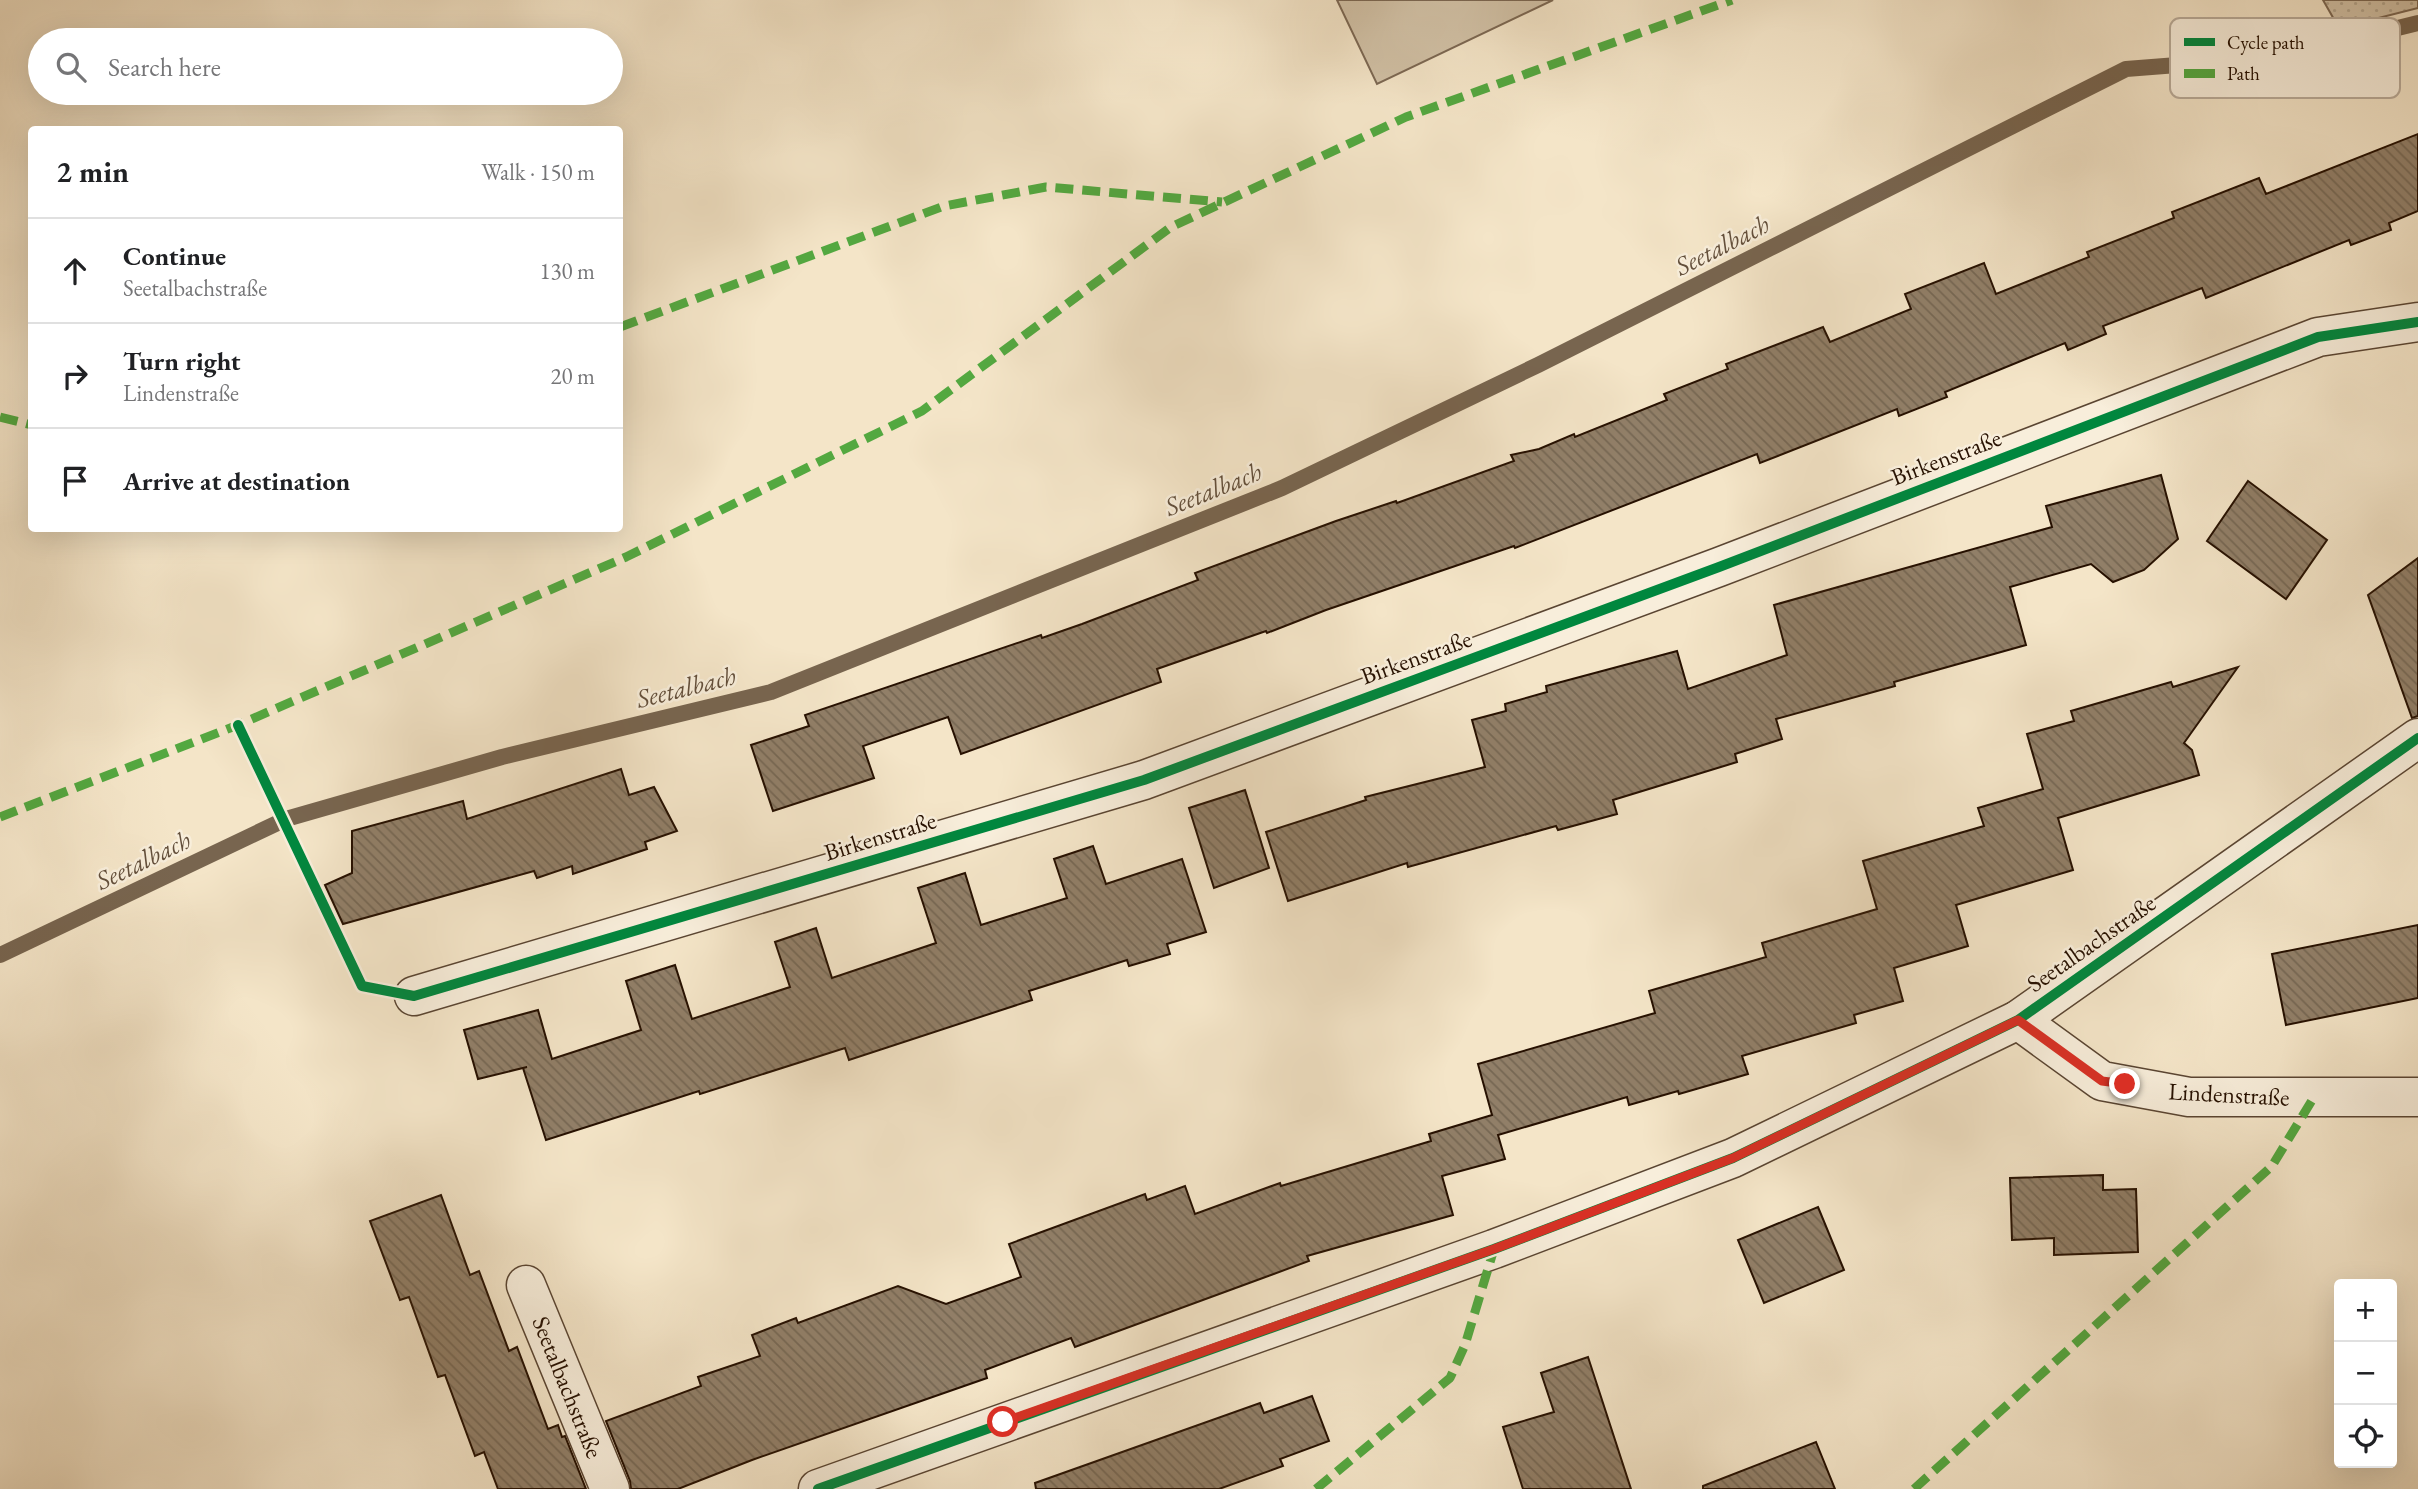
<!DOCTYPE html>
<meta charset="utf-8">
<style>
:root{--surface:#fff;--page:#f6f6f6;--text:#202124;--muted:#757577;--line:#e0e0e0}
body{margin:0;font-family:"EB Garamond",serif;background:var(--page);color:var(--text)}
.controls{position:absolute;right:21px;bottom:21px;display:grid;overflow:hidden;border-radius:7px;box-shadow:0 7px 28px #0002}
.controls button{width:63px;height:63px;display:grid;place-items:center;padding:0;border:0;border-bottom:2px solid var(--line);background:var(--surface);color:var(--text);font:35px sans-serif}
.stop{position:absolute;width:21px;height:21px;margin:-16px;border:5px solid #d93025;border-radius:50%;background:#fff}
.stop.end{background:#d93025;border-color:#fff;box-shadow:0 2px 7px #0008}
.list{margin:0;padding:0;list-style:none}
h2{display:flex;justify-content:space-between;align-items:center;height:91px;margin:0;padding:0 28px;font-size:30px}
h2 small{font-size:23px;font-weight:400;color:var(--muted)}
.list li{display:grid;grid-template-columns:46px 1fr auto;gap:21px;align-items:center;box-sizing:border-box;height:105px;padding:0 28px;border-top:2px solid var(--line)}
.list b{display:block;font-size:26px;white-space:nowrap}
.list p{margin:0;font-size:23px;white-space:nowrap;color:var(--muted)}
.list em{font-size:23px;font-style:normal;color:var(--muted)}
.icon{flex:none;width:38px;height:38px;fill:none;stroke:currentColor;stroke-width:2;stroke-linecap:round;stroke-linejoin:round}
.map{position:relative;flex:none;width:2418px;height:1489px;overflow:hidden}
.search{position:absolute;background:var(--surface);box-shadow:0 7px 28px #0002;left:28px;top:28px;width:595px;height:77px;display:flex;align-items:center;gap:18px;box-sizing:border-box;padding:0 24px;border-radius:38px;color:var(--muted);font-size:26px}
.panel{position:absolute;background:var(--surface);box-shadow:0 7px 28px #0002;left:28px;top:126px;width:595px;height:406px;border-radius:7px}
.map>svg:first-child{display:block}
.grass{fill:url(#grass-dots);stroke:#7c6853;stroke-width:2}
.pitch{fill:#d1c1a6;stroke:#7c6853;stroke-width:2}
.lines{fill:none;stroke-linecap:round;stroke-linejoin:round}
.stream{stroke:#78654f;stroke-width:16}
.building{fill:url(#building-back-hatch);stroke:#261000;stroke-width:2}
.minor-casing{stroke:#5a4532;stroke-width:41}
.minor{stroke:#f8eedb;stroke-width:38}
.quiet{stroke:#53a840;stroke-width:9;stroke-dasharray:18 9;stroke-linecap:butt}
.cycleway-casing{stroke:#f8eedb;stroke-width:15}
.cycleway{stroke:#00873e;stroke-width:10}
.route{stroke:#d93025;stroke-width:9}
.labels{text-anchor:middle;dominant-baseline:central;stroke-width:5;stroke-linejoin:round;paint-order:stroke}
.street-label{font-size:24px;fill:#261000;stroke:#f8eedb}
.water-label{font-size:26px;font-style:italic;fill:#634f3b;stroke:#f8eedb}
.key{fill:#f8eedb;stroke:#b9ab99;stroke-width:2}
.key-label{font-size:19px;fill:#261000}
</style>
<div class="map">
<svg width="2418" height="1489" viewBox="0 0 2418 1489">
<defs>
<pattern id="grass-dots" width="8" height="8" patternUnits="userSpaceOnUse" patternTransform="scale(1.75)"><rect width="8" height="8" fill="#d1c1a6"/><path d="M2 2h.1M6 6h.1" fill="none" stroke="#b3a58d" stroke-width="1.8" stroke-linecap="round"/></pattern>
<pattern id="building-back-hatch" width="6" height="6" patternUnits="userSpaceOnUse" patternTransform="scale(1.75)"><rect width="6" height="6" fill="#917f68"/><path d="M-1 5l2 2M0 0l6 6M5-1l2 2" fill="none" stroke="#766753"/></pattern>
</defs>
<rect width="100%" height="100%" fill="#f4e5c8"/>
<filter id="stains"><feTurbulence type="fractalNoise" baseFrequency=".00286" numOctaves="4"/><feColorMatrix values="0 0 0 0 .2 0 0 0 0 .09 0 0 0 0 .02 0 0 0 .5 -.17"/></filter>
<radialGradient id="worn" r=".72"><stop offset=".6" stop-color="#630" stop-opacity="0"/><stop offset="1" stop-color="#630" stop-opacity=".3"/></radialGradient>
<!-- grass -->
<polygon class="grass" points="2323,0 2418,0 2418,8 2339,28"/>
<!-- pitch -->
<polygon class="pitch" points="1337,0 1553,0 1377,84"/>
<g class="lines">
<!-- stream -->
<polyline class="stream" points="0,955 286,819 502,757 771,692 1282,488 1538,365 2126,69 2280,57 2418,23"/>
</g>
<!-- building -->
<g class="building">
<polygon points="2418,134 2418,211 2389,223 2391,230 2351,245 2349,240 2206,298 2202,288 2103,326 2106,334 2068,350 2065,343 1945,392 1947,397 1899,416 1897,409 1760,463 1757,454 1515,548 1514,546 1326,610 1267,633 1266,631 1157,669 1161,682 961,754 948,717 863,746 874,778 773,811 751,745 809,726 805,715 1041,635 1042,638 1082,624 1198,580 1195,573 1336,521 1396,501 1397,503 1514,461 1511,455 1539,449 1574,434 1575,437 1667,400 1664,394 1728,369 1726,364 1823,327 1830,342 1911,309 1905,294 1984,263 1996,294 2089,257 2087,252 2174,218 2172,212 2259,178 2266,194"/>
<polygon points="2161,475 2178,539 2144,570 2113,582 2091,564 2010,587 2026,645 1894,682 1895,686 1776,719 1782,739 1735,754 1737,762 1613,800 1617,814 1558,830 1556,826 1408,867 1407,863 1288,901 1266,832 1366,800 1365,797 1485,767 1472,720 1506,711 1505,704 1547,692 1546,686 1677,651 1688,689 1787,655 1774,605 2052,527 2046,506"/>
<polygon points="2248,481 2327,540 2286,599 2207,541"/>
<polygon points="2418,558 2418,716 2412,718 2368,595"/>
<polygon points="2238,667 2184,743 2192,750 2199,775 2058,818 2073,870 1956,905 1968,946 1894,968 1903,1001 1854,1015 1856,1023 1742,1056 1748,1074 1679,1094 1678,1091 1629,1105 1627,1097 1498,1135 1505,1159 1442,1176 1453,1215 1307,1256 1309,1261 1075,1347 1071,1338 985,1370 987,1378 752,1460 678,1489 631,1489 630,1481 606,1421 701,1386 698,1377 760,1356 752,1335 796,1318 798,1323 898,1286 946,1304 1021,1277 1009,1244 1145,1194 1147,1200 1185,1186 1195,1214 1280,1183 1281,1186 1431,1141 1429,1134 1492,1115 1478,1064 1655,1013 1649,991 1766,957 1762,943 1877,909 1863,861 1984,826 1978,808 2043,789 2027,734 2074,721 2071,711 2171,682 2173,687"/>
<polygon points="621,769 629,795 654,787 677,831 645,842 647,849 573,874 572,866 537,878 534,871 343,924 325,885 352,873 352,831 463,801 467,819"/>
<polygon points="1245,790 1269,868 1214,888 1189,808"/>
<polygon points="1093,846 1106,884 1182,859 1206,932 1167,944 1170,954 1129,966 1127,960 1029,991 1032,1000 849,1060 845,1048 700,1094 699,1091 546,1140 523,1068 527,1067 478,1079 464,1030 538,1010 552,1059 641,1030 626,981 675,965 692,1019 790,987 775,942 816,928 832,978 936,943 918,888 965,873 981,925 1067,898 1054,859"/>
<polygon points="2418,925 2418,998 2286,1025 2272,954"/>
<polygon points="2103,1175 2103,1190 2136,1189 2138,1252 2054,1255 2054,1238 2012,1240 2010,1178"/>
<polygon points="441,1195 470,1275 479,1271 509,1351 517,1347 548,1429 558,1425 562,1437 565,1436 586,1489 498,1489 484,1452 475,1456 445,1375 438,1377 409,1297 400,1300 370,1221"/>
<polygon points="1818,1207 1844,1270 1764,1303 1738,1240"/>
<polygon points="1588,1357 1631,1489 1523,1489 1503,1427 1554,1412 1541,1373"/>
<polygon points="1312,1396 1329,1441 1280,1459 1283,1466 1219,1489 1036,1489 1035,1483 1260,1403 1264,1413"/>
<polygon points="1816,1442 1835,1489 1703,1489 1703,1486"/>
</g>
<g class="lines">
<!-- minor casing -->
<g class="minor-casing">
<g id="minor">
<polyline points="414,996 1144,780 1719,567 2318,337 2418,322"/>
<polyline points="2018,1020 2102,1081 2189,1097 2418,1097"/>
<polyline points="526,1285 610,1489"/>
<polyline points="818,1489 1494,1249 1733,1158 2018,1020 2418,738"/>
</g>
</g>
<!-- minor -->
<use href="#minor" class="minor"/>
<!-- quiet -->
<g class="quiet">
<polyline points="620,327 944,206 1046,187 1222,202"/>
<polyline points="0,417 32,425"/>
<polyline points="0,817 238,725 626,557 922,411 1171,227 1406,117 1732,0"/>
<polyline points="1316,1489 1450,1378 1465,1345 1494,1249"/>
<polyline points="1914,1489 2272,1166 2314,1097"/>
</g>
<!-- cycleway casing -->
<g class="cycleway-casing">
<g id="cycleway">
<polyline points="238,725 362,986 414,996 1144,780 1719,567 2318,337 2418,322"/>
<polyline points="818,1489 1494,1249 1733,1158 2018,1020 2418,738"/>
</g>
</g>
<!-- cycleway -->
<use href="#cycleway" class="cycleway"/>
</g>
<g class="lines">
<!-- route -->
<polyline class="route" points="1003,1422 1494,1249 1733,1158 2018,1020 2102,1081 2125,1084"/>
</g>
<g class="labels">
<!-- street labels -->
<g class="street-label">
<text transform="translate(1946 457) rotate(-21)">Birkenstraße</text>
<text transform="translate(1416 657) rotate(-20)">Birkenstraße</text>
<text transform="translate(880 836) rotate(-17)">Birkenstraße</text>
<text transform="translate(2091 943) rotate(-35)">Seetalbachstraße</text>
<text transform="translate(2229 1094) rotate(3)">Lindenstraße</text>
<text transform="translate(568 1387) rotate(68)">Seetalbachstraße</text>
</g>
<!-- water labels -->
<g class="water-label">
<text transform="translate(1722 245) rotate(-27)">Seetalbach</text>
<text transform="translate(1213 489) rotate(-22)">Seetalbach</text>
<text transform="translate(686 687) rotate(-14)">Seetalbach</text>
<text transform="translate(143 860) rotate(-26)">Seetalbach</text>
</g>
</g>
<!-- legend -->
<rect x="2170" y="18" width="230" height="80" rx="10" class="key"/>
<rect x="2184" y="38" width="31" height="8" fill="#00873e"/>
<rect x="2184" y="69" width="31" height="9" fill="#53a840"/>
<g class="key-label">
<text x="2227" y="49">Cycle path</text>
<text x="2227" y="80">Path</text>
</g>
<rect width="100%" height="100%" filter="url(#stains)"/>
<rect width="100%" height="100%" fill="url(#worn)"/>
</svg>
<div class="controls">
<button>+</button>
<button>−</button>
<button><svg class="icon" aria-label="locate" viewBox="0 0 24 24"><circle cx="12" cy="12" r="6"/><path d="M12 2v4M12 18v4M2 12h4M18 12h4"/></svg></button>
</div>
<div class="stop" style="left:1003px;top:1422px"></div>
<div class="stop end" style="left:2125px;top:1084px"></div>
<div class="search"><svg class="icon" aria-label="search" viewBox="0 0 24 24"><circle cx="10" cy="10" r="6"/><path d="M15 15l6 6"/></svg>Search here</div>
<section class="panel">
<h2>2 min<small>Walk · 150 m</small></h2>
<ul class="list">
<li><svg class="icon" aria-label="ahead" viewBox="0 0 24 24"><path d="M12 20V5M6 11l6-6 6 6"/></svg><div><b>Continue</b><p>Seetalbachstraße</p></div><em>130 m</em></li>
<li><svg class="icon" aria-label="right" viewBox="0 0 24 24"><path d="M7 20v-9h11M14 6l5 5-5 5"/></svg><div><b>Turn right</b><p>Lindenstraße</p></div><em>20 m</em></li>
<li><svg class="icon" aria-label="arrive" viewBox="0 0 24 24"><path d="M6 21V4h12l-3 4 3 4H6"/></svg><div><b>Arrive at destination</b></div></li>
</ul>
</section>
</div>
